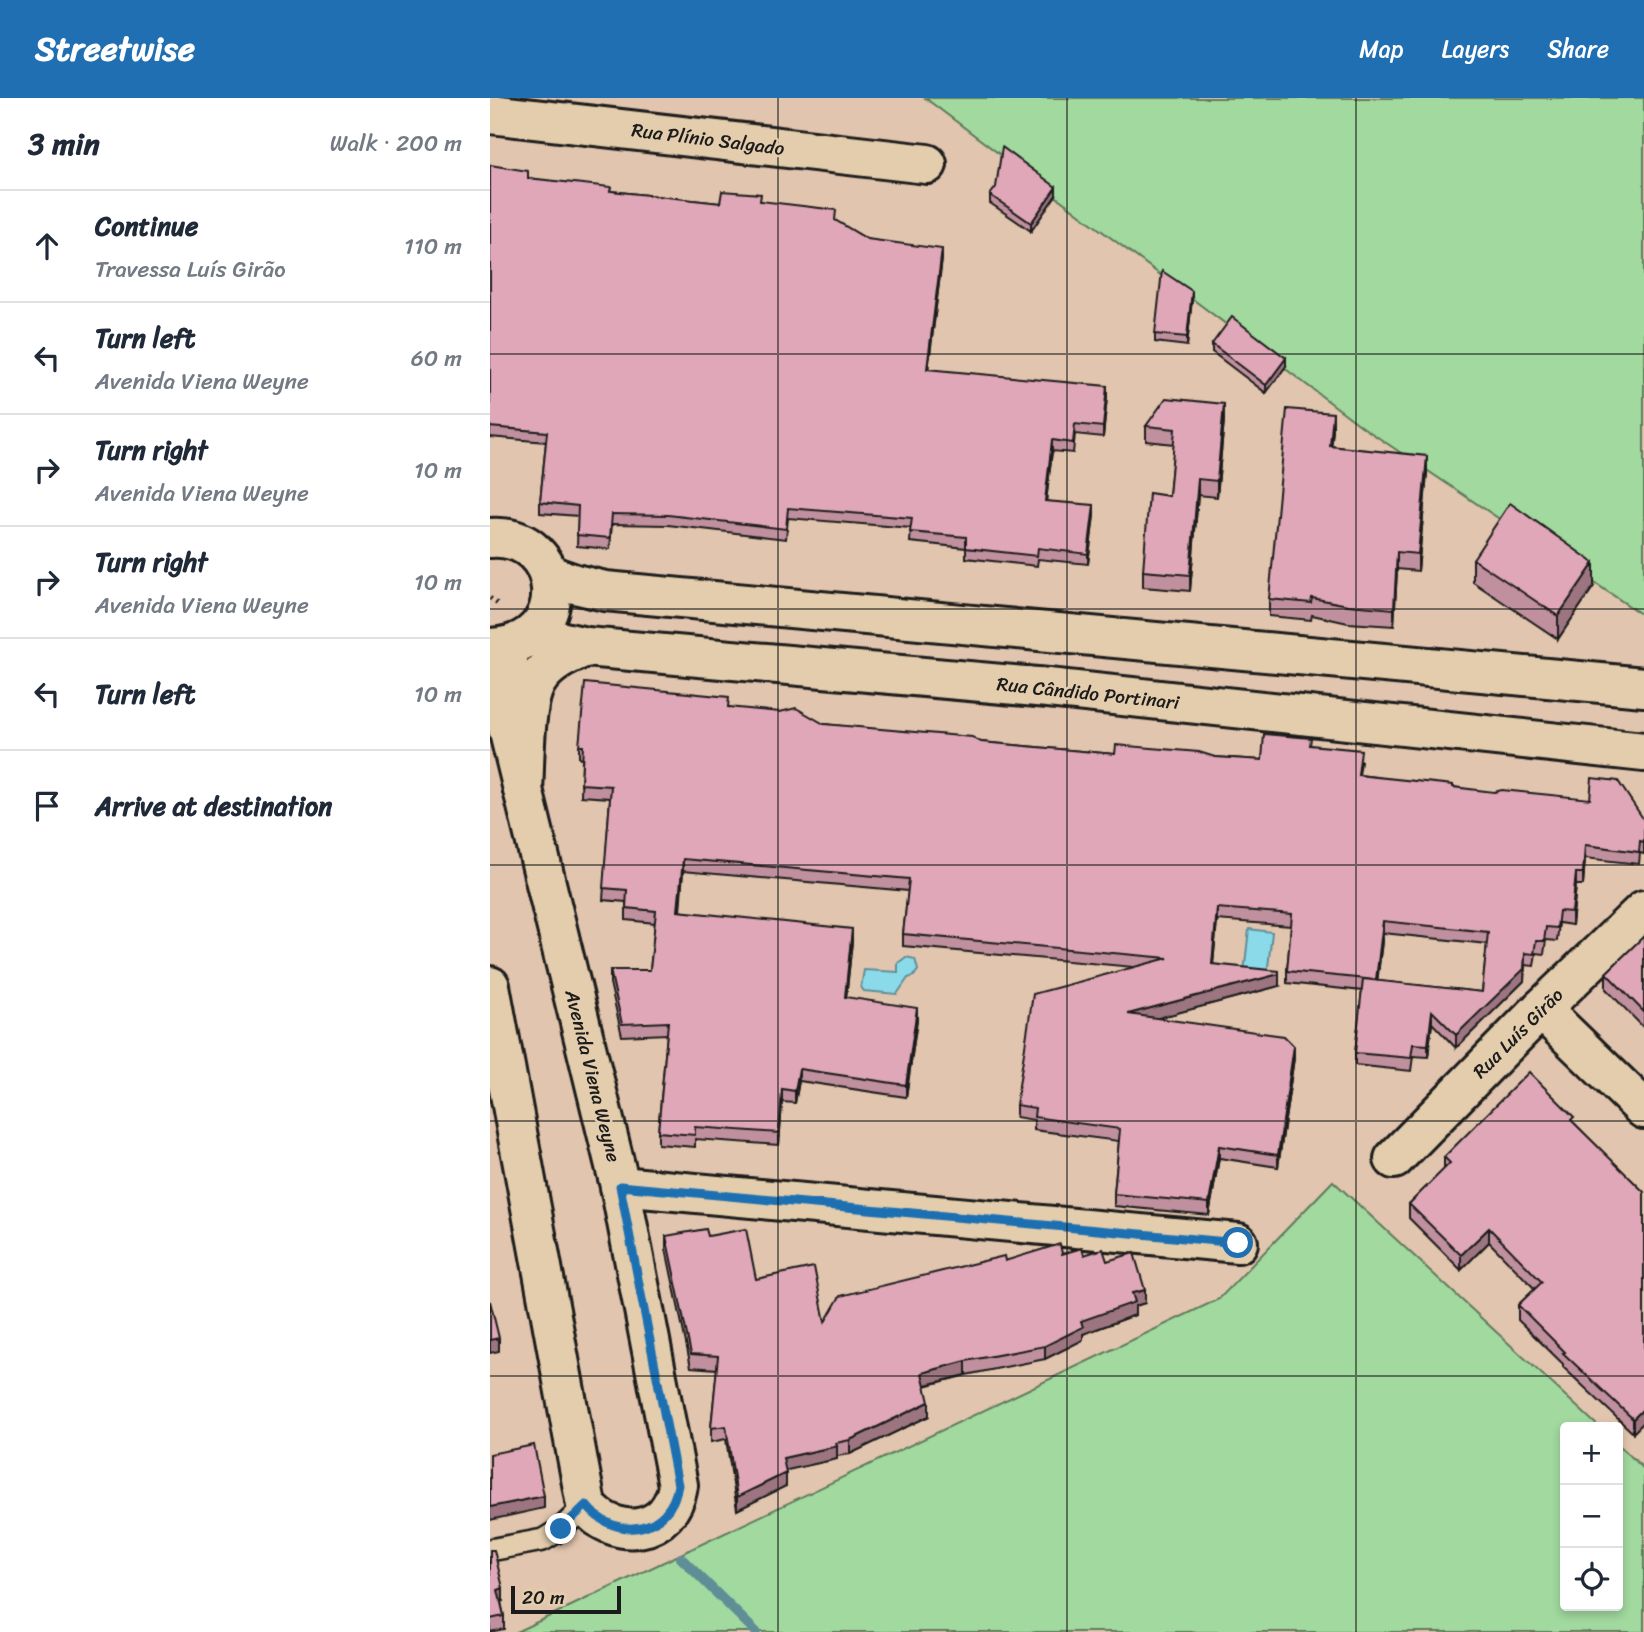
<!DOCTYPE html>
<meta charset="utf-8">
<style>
:root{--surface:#fff;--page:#f6f6f7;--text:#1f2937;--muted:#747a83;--line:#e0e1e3;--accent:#1f6fb2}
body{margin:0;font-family:Sriracha,sans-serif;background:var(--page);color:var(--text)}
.controls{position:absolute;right:21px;bottom:21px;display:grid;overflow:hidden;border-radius:7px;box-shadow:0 4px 10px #0003}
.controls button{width:63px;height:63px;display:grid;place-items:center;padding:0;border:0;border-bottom:2px solid var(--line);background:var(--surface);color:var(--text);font:35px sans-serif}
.scale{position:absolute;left:21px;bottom:18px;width:110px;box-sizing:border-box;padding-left:7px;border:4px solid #1c1c1c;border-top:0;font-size:19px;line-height:24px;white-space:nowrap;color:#1c1c1c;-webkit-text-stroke:5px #e3cdac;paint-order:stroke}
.stop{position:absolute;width:21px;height:21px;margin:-16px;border:5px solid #1f6fb2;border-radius:50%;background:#fff}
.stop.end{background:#1f6fb2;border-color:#fff;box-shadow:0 2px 7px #0008}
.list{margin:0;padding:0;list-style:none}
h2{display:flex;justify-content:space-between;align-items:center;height:91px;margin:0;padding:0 28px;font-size:30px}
h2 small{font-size:23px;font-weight:400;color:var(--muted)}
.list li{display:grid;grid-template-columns:46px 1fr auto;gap:21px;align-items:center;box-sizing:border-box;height:112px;padding:0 28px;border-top:2px solid var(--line)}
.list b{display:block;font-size:26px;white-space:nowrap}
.list p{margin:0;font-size:23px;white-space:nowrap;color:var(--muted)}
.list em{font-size:23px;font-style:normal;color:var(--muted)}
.icon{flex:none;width:38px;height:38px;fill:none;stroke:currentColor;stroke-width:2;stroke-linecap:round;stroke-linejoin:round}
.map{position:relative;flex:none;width:1154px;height:1534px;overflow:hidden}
header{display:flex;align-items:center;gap:42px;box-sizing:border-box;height:98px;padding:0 35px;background:var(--accent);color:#fff}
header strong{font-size:33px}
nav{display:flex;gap:38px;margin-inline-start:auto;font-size:24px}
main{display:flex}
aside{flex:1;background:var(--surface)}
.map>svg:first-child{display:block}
.green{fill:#a1d99e;stroke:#5e7a5d;stroke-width:2}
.water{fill:#8bdae9;stroke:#5f8e97;stroke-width:2}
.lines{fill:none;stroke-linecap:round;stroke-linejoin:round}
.stream{stroke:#5f8e97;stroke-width:10}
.service-casing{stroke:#1c1c1c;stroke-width:26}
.minor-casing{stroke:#1c1c1c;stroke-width:44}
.tertiary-casing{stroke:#1c1c1c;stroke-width:44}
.path{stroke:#1c1c1c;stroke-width:4.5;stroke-dasharray:2 5;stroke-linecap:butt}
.service{stroke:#e3cdac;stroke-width:21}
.minor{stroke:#e3cdac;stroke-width:38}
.tertiary{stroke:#e3cdac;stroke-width:38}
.wall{fill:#c1909e;stroke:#1c1c1c;stroke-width:2;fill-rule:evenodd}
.shaded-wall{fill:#9d7581;stroke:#1c1c1c;stroke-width:2}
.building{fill:#e0a7b8;stroke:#1c1c1c;stroke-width:2}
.route{stroke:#1f6fb2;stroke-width:9}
.grid{fill:none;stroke:#1c1c1c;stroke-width:2;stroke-opacity:0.55}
.labels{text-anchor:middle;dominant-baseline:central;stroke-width:5;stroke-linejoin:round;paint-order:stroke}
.street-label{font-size:19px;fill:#1c1c1c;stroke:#e3cdac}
</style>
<header>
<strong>Streetwise</strong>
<nav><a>Map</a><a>Layers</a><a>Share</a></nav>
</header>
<main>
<aside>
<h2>3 min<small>Walk · 200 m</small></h2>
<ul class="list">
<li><svg class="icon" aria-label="ahead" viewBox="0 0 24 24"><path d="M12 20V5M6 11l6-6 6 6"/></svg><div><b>Continue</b><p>Travessa Luís Girão</p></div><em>110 m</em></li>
<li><svg class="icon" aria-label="left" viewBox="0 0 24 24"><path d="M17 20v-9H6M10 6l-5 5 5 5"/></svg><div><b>Turn left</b><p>Avenida Viena Weyne</p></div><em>60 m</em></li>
<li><svg class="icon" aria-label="right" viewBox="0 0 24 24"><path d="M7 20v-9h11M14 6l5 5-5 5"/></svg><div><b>Turn right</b><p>Avenida Viena Weyne</p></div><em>10 m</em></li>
<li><svg class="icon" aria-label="right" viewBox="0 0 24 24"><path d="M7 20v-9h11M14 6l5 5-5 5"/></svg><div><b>Turn right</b><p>Avenida Viena Weyne</p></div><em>10 m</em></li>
<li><svg class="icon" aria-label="left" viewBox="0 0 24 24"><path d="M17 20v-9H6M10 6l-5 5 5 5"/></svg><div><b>Turn left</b></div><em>10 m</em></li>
<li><svg class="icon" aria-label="arrive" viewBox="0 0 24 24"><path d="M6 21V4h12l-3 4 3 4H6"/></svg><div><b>Arrive at destination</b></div></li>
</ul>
</aside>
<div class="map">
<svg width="1154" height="1534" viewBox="0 0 1154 1534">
<rect width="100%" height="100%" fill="#e2c5ae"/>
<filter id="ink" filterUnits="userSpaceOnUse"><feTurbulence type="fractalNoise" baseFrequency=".0143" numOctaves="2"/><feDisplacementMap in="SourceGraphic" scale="14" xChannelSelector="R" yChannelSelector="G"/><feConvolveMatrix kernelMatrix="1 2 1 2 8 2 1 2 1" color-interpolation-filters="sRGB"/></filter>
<g filter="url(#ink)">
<!-- green -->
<g class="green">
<polygon points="435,0 1154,0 1154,518 874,330"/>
<polygon points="843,1083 1109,1329 1075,1329 1075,1508 1128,1508 1128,1346 1154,1371 1154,1534 26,1534 729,1201"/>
</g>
<!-- water -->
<g class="water">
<polygon points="759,831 782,834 777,878 754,875"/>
<polygon points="416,859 425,861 428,872 424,878 418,880 407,896 374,893 371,889 374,872 408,874 408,865"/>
</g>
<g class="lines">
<!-- stream -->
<polyline class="stream" points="191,1460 266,1534"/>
<!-- service casing -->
<g class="service-casing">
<polyline id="service" points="0,1452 53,1442 71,1431 96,1407"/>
</g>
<!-- minor casing -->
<g class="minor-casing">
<g id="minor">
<polyline points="0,16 437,66"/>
<path d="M0,888l96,519c29,37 85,30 92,-20l-58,-299 -112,-458 -3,-25 4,-56"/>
<polyline points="1051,911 1154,1011"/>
<polyline points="904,1061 1051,911 1154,812"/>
<polyline points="130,1088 748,1145"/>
</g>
</g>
<!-- tertiary casing -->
<g class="tertiary-casing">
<g id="tertiary">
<path d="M0,440c76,-6 87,107 0,110"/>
<polyline points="59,477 85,486 115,493 1154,589"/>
<polyline points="43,537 96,549 558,590 1154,654"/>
<path d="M33,692c2,-27 0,-86 14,-109 11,-18 30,-26 49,-34"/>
</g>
</g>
<!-- path -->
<polyline class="path" points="0,500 10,508"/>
<!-- service -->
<use href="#service" class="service"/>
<!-- minor -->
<use href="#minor" class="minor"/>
<!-- tertiary -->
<use href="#tertiary" class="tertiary"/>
</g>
<!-- wall -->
<g class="wall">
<polygon points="0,67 38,80 121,93 230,105 271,103 346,123 377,141 452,161 438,271 617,299 613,339 585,336 583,355 562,353 556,403 604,417 598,466 548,461 547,468 476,460 476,450 420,444 421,430 298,420 296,441 178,427 122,426 120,451 87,448 88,418 50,415 50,404 56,344 0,339"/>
<polygon points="500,97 566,97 541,133 500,105"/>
<polygon points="702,201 697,248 665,244 665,236"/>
<polygon points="722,246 796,268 776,295 722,254"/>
<polygon points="734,322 727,399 708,397 700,493 653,489 653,473 679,398 684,346 656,343 656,328"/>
<polygon points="843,332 841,348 937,375 928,473 907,471 904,528 858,525 822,517 821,522 779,518 779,501"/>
<polygon points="983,461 1104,488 1068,541 983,484"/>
<path d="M239,609l95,17 157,18 134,12 100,3 47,3 49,-15 50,17 -2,13 94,12 191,33v34l-4,-1 -1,11 -54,-6 -2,27h-7l-4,40 -13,-2 -2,18 -11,-1 -2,14 -8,-1 -2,13 -9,-1 -1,16 -68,67 -24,-25 -4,34 -15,-1 -2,15 -56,-6v-12l7,-62 -75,-8v-12l4,-45 -74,-6 -4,44 66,22 -122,32 137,40 -16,109 -59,-9 -10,57 -95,-9v-12l5,-53 -85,-11v-10l-18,-3v-12l118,-138 -231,-21v-12l5,-43 -225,-20 -3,41 172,29 -6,56 71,23 -11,77 -107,-16 -4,22 -13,-1 -3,43 -84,-6v8l-37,-3v-12l9,-98 -45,2 -12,-53v-13h40l5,-47 -29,-3v-18l-23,-2 7,-102 -29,-2 1,-37 -3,-1v-12zM893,835l104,11 -5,48 -105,-11z"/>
<polygon points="1154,838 1154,930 1116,891 1116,875"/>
<polygon points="1084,1025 1153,1094 1143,1335 1073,1269 1073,1266 1028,1222 1028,1207 1045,1191 999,1144 971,1172 919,1120 919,1106 954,1072 954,1059"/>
<polygon points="176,1138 218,1138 266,1181 335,1224 515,1163 572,1156 594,1157 617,1163 655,1205 645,1208 645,1217 593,1236 593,1242 555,1261 476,1277 435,1288 439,1318 360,1356 347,1358 347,1361 295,1372 296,1388 247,1412 236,1341 221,1344 221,1330 227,1271 201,1269 176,1151"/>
<polygon points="0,1452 13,1503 11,1504 14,1518 14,1531 0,1534"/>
</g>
<!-- shaded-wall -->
<g class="shaded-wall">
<polygon points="566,89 566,97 541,133 541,125"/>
<polygon points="452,151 452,161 437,281 437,271"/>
<polygon points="702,193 702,201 697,248 697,239"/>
<polygon points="796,260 796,268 776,295 776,287"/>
<polygon points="617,288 617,299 613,339 613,329"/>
<polygon points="734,306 734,322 727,399 727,383"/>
<polygon points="843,315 843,332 840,365 840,348"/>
<polygon points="562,342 562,353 555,413 555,403"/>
<polygon points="937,358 937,375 928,473 928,456"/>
<polygon points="708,381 708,397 700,493 700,477"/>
<polygon points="604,407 604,417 598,466 598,456"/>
<polygon points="907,454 907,471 904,528 904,511"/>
<polygon points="1104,465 1104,488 1068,541 1068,518"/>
<polygon points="1095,747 1095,760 1093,787 1093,775"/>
<polygon points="193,761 193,773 188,826 188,813"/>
<polygon points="1086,775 1086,787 1082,827 1082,814"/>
<polygon points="727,810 727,822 722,878 722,866"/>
<polygon points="893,823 893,835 886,894 886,882"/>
<polygon points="362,831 362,843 355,911 355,899"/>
<polygon points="1035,855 1034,883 966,950 966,937"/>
<polygon points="789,876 789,888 638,928 638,916"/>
<polygon points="427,910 427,922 416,999 416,987"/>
<polygon points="942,913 942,925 938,959 938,947"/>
<polygon points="804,948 804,960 788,1069 788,1057"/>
<polygon points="309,971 309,983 305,1005 305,993"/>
<polygon points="292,991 292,1004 289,1047 289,1035"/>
<polygon points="729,1048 729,1060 719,1117 719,1105"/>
<polygon points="999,1130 999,1144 971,1172 971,1157"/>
<polygon points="655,1192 655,1205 645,1208 645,1217 593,1236 593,1242 555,1261 555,1248 591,1223 642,1195"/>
<polygon points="9,1240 9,1253 0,1255 0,1242"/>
<polygon points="476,1263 476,1277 432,1288 432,1275"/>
<polygon points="439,1304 439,1318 360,1356 360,1342"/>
<polygon points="1154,1310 1154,1324 1143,1335 1143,1321"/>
<polygon points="347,1348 347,1361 293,1373 293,1360"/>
<polygon points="296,1375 296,1388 247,1412 247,1399"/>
<polygon points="54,1398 54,1410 0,1422 0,1409"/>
<polygon points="13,1490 13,1503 8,1504 8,1492"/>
</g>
<!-- building -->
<g class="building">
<polygon points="512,49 566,89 541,125 500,97 506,89"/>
<polygon points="0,67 38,73 38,80 121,89 120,93 230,105 232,93 271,96 270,103 346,112 345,122 377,141 452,151 437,271 617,288 613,329 585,326 583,345 562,342 555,403 604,407 598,456 548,450 547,458 476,450 476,439 420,434 422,420 298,410 296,431 178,417 122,416 120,440 87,437 88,408 50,404 57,334 0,329"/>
<polygon points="672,173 702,193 697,239 665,236"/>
<polygon points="742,219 796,260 776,287 722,246"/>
<polygon points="676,300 734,306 727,383 708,381 700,477 653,473 659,395 679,398 685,331 656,328"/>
<polygon points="797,311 843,315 840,348 937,358 928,456 907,454 904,511 858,507 822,500 821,505 779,501"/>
<polygon points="1020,405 1104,465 1068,518 983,461"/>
<polygon points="95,585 239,599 238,609 290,614 306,610 334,626 482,639 491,644 625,656 626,647 709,654 725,659 772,662 774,636 821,640 820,647 871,652 868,677 963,687 963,689 1004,694 1012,692 1100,701 1102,680 1128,683 1154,722 1154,744 1150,743 1149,754 1095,747 1093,775 1086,775 1082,814 1069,813 1067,830 1056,829 1054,843 1046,843 1044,856 1035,855 1034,871 966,937 942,913 938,947 923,946 921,960 865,955 873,881 992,894 998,834 893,823 886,882 797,873 802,816 727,810 722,866 789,873 789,876 638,916 794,938 804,948 788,1057 729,1048 719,1105 624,1096 630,1031 544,1019 545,1010 526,1007 543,896 678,860 413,836 419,781 193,761 188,813 362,831 355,899 427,910 416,987 309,971 305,993 292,991 289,1035 205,1029 205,1037 168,1034 178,924 132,926 120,872 160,872 166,813 136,810 137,792 113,790 121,688 91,686 93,648 89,648"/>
<polygon points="1154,838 1154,914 1116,875"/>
<polygon points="1039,974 1084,1019 1081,1022 1154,1094 1154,1310 1143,1321 1073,1255 1075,1254 1028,1207 1052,1184 999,1130 971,1157 919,1106 960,1065 954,1059"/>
<polygon points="216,1131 218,1138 256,1131 266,1181 324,1169 335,1224 350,1198 514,1158 515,1163 570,1146 572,1156 592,1150 594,1157 613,1151 617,1163 644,1155 655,1192 642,1195 645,1204 591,1223 593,1229 555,1248 476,1263 432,1275 439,1304 360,1342 346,1345 347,1348 293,1360 296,1375 247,1399 236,1328 221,1330 228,1258 201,1256 176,1138"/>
<polygon points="0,1203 9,1240 0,1242"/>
<polygon points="44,1347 54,1398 0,1409 0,1356"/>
<polygon points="0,1452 4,1452 13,1490 8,1492 14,1518 0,1521"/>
</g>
</g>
<g class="lines" filter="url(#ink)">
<!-- route -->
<path class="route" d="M71,1431l25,-24c29,37 84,29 92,-20l-58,-299 618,57"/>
</g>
<!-- grid -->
<path class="grid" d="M288,0v1534M577,0v1534M866,0v1534M0,256h1154M0,511h1154M0,767h1154M0,1023h1154M0,1278h1154"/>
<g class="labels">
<!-- street labels -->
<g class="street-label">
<text transform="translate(218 41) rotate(7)">Rua Plínio Salgado</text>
<text transform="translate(598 595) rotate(6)">Rua Cândido Portinari</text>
<text transform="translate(1028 935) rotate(-45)">Rua Luís Girão</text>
<text transform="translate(103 978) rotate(76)">Avenida Viena Weyne</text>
</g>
</g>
</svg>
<div class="controls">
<button>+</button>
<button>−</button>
<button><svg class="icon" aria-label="locate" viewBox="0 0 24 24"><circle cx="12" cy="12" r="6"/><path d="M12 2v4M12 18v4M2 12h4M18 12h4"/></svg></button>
</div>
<div class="scale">20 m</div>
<div class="stop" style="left:748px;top:1145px"></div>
<div class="stop end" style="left:71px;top:1431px"></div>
</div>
</main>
